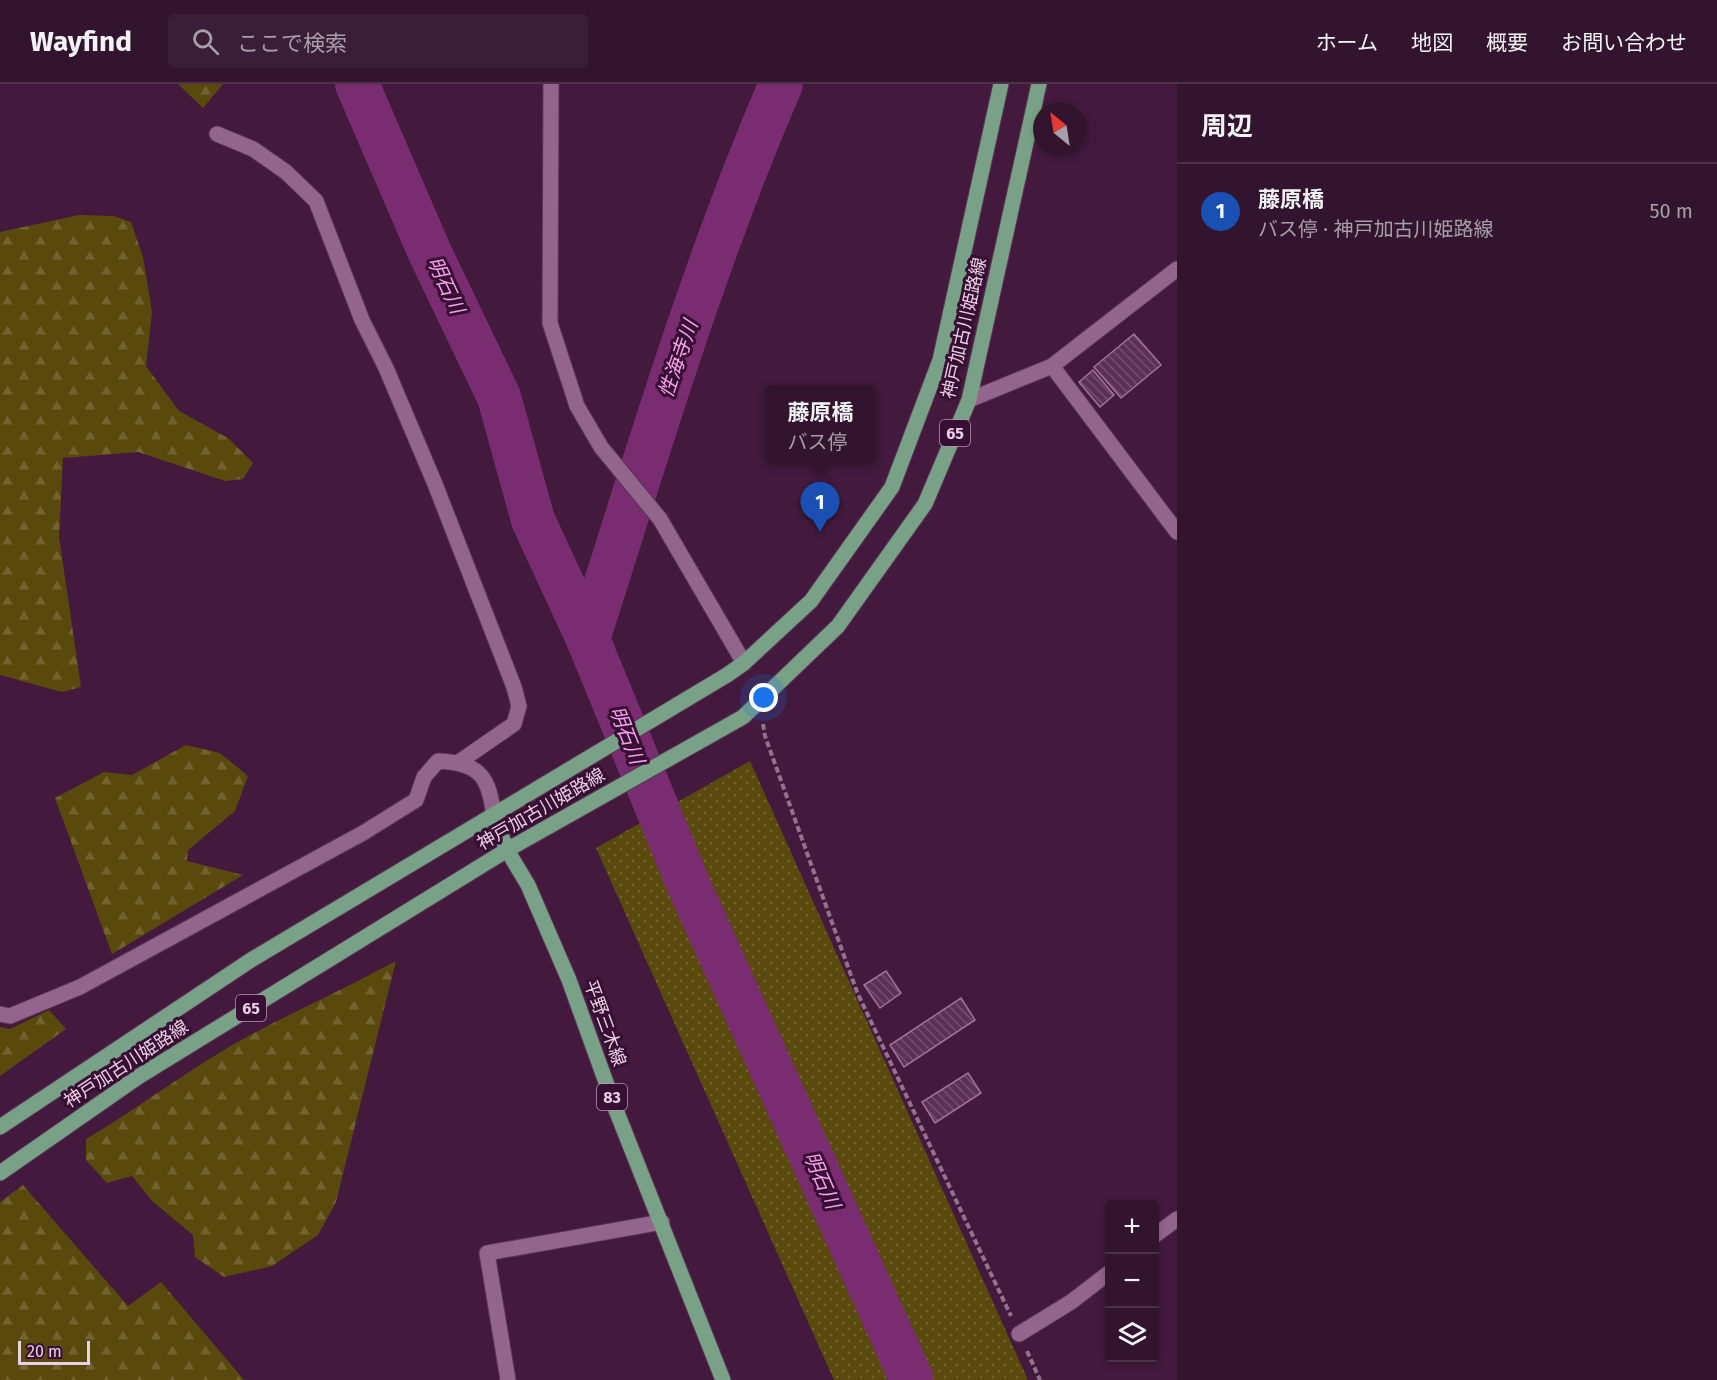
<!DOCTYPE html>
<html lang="ja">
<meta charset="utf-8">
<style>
:root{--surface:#32142e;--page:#3a1d36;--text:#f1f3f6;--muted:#a89eaa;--line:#4d334a;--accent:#42d77c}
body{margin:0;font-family:"Fira Sans","Noto Sans JP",sans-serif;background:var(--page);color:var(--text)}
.controls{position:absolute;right:18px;bottom:18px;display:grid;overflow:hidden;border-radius:6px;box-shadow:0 3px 9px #0003}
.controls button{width:54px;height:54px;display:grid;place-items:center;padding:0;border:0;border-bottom:2px solid var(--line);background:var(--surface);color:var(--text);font:30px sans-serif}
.compass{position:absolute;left:1033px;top:18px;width:54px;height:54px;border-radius:50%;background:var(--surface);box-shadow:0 3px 9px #0003;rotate:330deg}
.scale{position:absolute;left:18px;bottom:15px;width:72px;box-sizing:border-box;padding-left:6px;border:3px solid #ead0e5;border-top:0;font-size:16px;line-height:21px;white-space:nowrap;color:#ead0e5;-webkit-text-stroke:4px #380f34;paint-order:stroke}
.you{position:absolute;left:764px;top:614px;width:21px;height:21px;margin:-15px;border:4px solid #fff;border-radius:50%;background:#1a73e8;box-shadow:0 0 0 9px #1a73e833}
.badge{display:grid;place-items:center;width:39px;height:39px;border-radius:50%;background:var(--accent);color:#fff;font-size:20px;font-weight:700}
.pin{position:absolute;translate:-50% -50px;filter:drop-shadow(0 2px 3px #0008)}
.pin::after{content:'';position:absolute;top:32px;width:21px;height:18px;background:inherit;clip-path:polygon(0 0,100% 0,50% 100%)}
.popup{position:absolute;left:765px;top:301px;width:111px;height:78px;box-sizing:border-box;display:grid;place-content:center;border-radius:6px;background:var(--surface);filter:drop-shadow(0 2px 4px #0005);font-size:20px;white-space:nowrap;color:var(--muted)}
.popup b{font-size:22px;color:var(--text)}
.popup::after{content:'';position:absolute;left:50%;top:100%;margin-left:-12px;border:12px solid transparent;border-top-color:var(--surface)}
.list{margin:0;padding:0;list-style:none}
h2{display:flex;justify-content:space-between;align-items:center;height:78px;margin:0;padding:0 24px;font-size:26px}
h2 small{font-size:20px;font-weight:400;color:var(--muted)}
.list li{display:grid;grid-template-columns:39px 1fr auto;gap:18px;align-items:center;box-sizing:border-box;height:96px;padding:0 24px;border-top:2px solid var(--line)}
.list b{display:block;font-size:22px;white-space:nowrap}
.list p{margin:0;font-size:20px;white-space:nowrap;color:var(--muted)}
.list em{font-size:20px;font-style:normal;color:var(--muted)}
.icon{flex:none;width:33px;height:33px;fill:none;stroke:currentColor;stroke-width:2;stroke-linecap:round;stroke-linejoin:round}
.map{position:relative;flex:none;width:1177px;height:1296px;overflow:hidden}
header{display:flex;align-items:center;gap:36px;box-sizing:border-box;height:84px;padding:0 30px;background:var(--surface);border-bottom:2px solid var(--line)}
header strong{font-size:28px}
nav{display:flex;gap:33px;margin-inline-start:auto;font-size:21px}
.search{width:420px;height:54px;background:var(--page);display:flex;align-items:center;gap:15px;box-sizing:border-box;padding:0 21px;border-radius:6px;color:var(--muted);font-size:22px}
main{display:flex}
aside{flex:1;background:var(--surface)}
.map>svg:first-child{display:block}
.grass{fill:url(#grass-dots)}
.forest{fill:url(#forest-firs)}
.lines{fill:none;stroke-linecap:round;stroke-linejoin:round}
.river{stroke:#7a2c71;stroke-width:44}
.building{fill:url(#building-back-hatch);stroke:#a2729a;stroke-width:1.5}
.minor-casing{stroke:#5a3756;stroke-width:17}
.major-casing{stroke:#5a3756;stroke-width:17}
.path{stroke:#93728e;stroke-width:4;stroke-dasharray:6 3;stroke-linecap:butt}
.minor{stroke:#93648c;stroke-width:15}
.major{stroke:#78a188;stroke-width:15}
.labels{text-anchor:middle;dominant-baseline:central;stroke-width:6;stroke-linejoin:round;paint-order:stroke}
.shield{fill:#380f34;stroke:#b596b0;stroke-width:1.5}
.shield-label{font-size:16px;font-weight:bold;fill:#ead0e5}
.street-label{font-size:18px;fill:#ead0e5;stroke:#380f34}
.water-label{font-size:20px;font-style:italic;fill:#f6a1e9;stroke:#380f34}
</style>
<header>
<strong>Wayfind</strong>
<div class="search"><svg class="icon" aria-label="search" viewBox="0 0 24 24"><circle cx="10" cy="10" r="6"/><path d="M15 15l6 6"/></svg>ここで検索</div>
<nav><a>ホーム</a><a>地図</a><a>概要</a><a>お問い合わせ</a></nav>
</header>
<main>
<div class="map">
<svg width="1177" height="1296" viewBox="0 0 1177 1296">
<defs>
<pattern id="grass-dots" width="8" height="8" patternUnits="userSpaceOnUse" patternTransform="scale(1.5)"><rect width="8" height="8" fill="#59490c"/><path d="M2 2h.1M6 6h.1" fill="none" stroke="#71622f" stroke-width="1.8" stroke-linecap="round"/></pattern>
<pattern id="forest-firs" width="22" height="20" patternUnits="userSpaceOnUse" patternTransform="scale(1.5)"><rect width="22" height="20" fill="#59490c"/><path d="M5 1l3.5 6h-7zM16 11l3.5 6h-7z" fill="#71622f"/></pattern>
<pattern id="building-back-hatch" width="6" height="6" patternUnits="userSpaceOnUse" patternTransform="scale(1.5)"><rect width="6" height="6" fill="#5d3157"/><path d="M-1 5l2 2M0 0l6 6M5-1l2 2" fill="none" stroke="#744e6f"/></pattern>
</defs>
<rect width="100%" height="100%" fill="#431a3e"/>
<!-- grass -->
<polygon class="grass" points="750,677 1028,1296 834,1296 596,764"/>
<!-- forest -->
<g class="forest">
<polygon points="178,0 223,0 203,24"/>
<polygon points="79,131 114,132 131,138 143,173 152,228 146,282 179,327 228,354 253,379 243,395 225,397 138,368 63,374 59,453 81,603 62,608 0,591 0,148"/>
<polygon points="186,661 220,669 248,692 235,727 188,766 187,777 243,791 112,870 55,714 104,688 132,691"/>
<path d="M396,877l-60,241 -18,33 -46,31 -48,11 -29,-20 -2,-22 -41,-34 -20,-25 -25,7 -21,-23v-21c49,-29 94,-63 143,-92 54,-31 112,-56 167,-86z"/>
<polygon points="49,926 66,945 0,992 0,943 10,945"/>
<polygon points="23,1101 128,1222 161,1198 244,1296 0,1296 0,1118"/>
</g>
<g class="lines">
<!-- river -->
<g class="river">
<polyline points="357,0 430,169 499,313 533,436 588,555 689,802 912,1296"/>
<path d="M588,555c60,-187 115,-375 193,-555"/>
</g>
</g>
<!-- building -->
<g class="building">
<polygon points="1134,250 1161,281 1121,314 1094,283"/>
<polygon points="1093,286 1114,311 1100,323 1079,298"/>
<polygon points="886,887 901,909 880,924 864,901"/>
<polygon points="961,914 975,936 904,983 890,961"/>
<polygon points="968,989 981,1009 935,1039 922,1018"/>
</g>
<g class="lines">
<!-- minor casing -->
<g class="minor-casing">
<g id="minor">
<polyline points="551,0 550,239 577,322 601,363 660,435 744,579"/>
<polyline points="217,50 253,65 286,88 316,117 362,236 386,284 435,400 514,603 519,622 514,640 459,678"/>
<polyline points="1052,282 1177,448"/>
<polyline points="969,316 1052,282 1177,185"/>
<path d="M0,930l10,2 70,-29 283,-154 53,-33 8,-23 14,-16c43,2 51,16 56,56"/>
<polyline points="1154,1152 1177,1135"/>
<polyline points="1019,1250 1071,1218 1110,1188"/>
<polyline points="508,1296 487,1169 662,1138"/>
</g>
</g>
<!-- major casing -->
<g class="major-casing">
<g id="major">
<polyline points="494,733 507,766 528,801 569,896 616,1026 723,1296"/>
<polyline points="0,1043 251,876 727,591 744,579 811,517 892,403 940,276 1001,0"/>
<polyline points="0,1089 138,993 507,766 743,633 838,542 925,420 969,316 1039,0"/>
</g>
</g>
<!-- path -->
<g class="path">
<polyline points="763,640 765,652 857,908 1011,1232"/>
<polyline points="1027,1267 1040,1296"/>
</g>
<!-- minor -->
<use href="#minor" class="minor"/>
<!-- major -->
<use href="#major" class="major"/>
</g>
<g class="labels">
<!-- shield labels -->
<g class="shield">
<rect x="940" y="336" width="30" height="26" rx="4.5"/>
<rect x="236" y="911" width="30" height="26" rx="4.5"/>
<rect x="597" y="1000" width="30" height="26" rx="4.5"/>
</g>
<g class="shield-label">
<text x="955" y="349">65</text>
<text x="251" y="924">65</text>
<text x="612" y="1013">83</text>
</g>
<!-- street labels -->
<g class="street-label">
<text transform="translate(964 244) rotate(-77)">神戸加古川姫路線</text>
<text transform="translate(541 725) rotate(-30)">神戸加古川姫路線</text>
<text transform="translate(605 939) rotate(70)">平野三木線</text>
<text transform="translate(126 980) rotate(-33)">神戸加古川姫路線</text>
</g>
<!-- water labels -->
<g class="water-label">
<text transform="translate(446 201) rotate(65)">明石川</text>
<text transform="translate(678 275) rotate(-71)">性海寺川</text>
<text transform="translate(627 651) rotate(68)">明石川</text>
<text transform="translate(822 1096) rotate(66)">明石川</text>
</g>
</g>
</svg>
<div class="controls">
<button>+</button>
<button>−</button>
<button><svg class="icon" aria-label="layers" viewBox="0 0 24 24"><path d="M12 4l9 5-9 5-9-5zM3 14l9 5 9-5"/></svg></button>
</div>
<svg class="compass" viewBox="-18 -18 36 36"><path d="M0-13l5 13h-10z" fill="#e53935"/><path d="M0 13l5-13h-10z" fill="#a89eaa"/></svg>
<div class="scale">20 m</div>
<div class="you"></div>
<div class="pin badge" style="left:820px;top:448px;background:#1a4fb4">1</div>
<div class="popup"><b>藤原橋</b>バス停</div>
</div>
<aside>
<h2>周辺<small></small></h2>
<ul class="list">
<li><span class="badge" style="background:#1a4fb4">1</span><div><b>藤原橋</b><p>バス停 · 神戸加古川姫路線</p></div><em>50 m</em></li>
</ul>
</aside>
</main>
